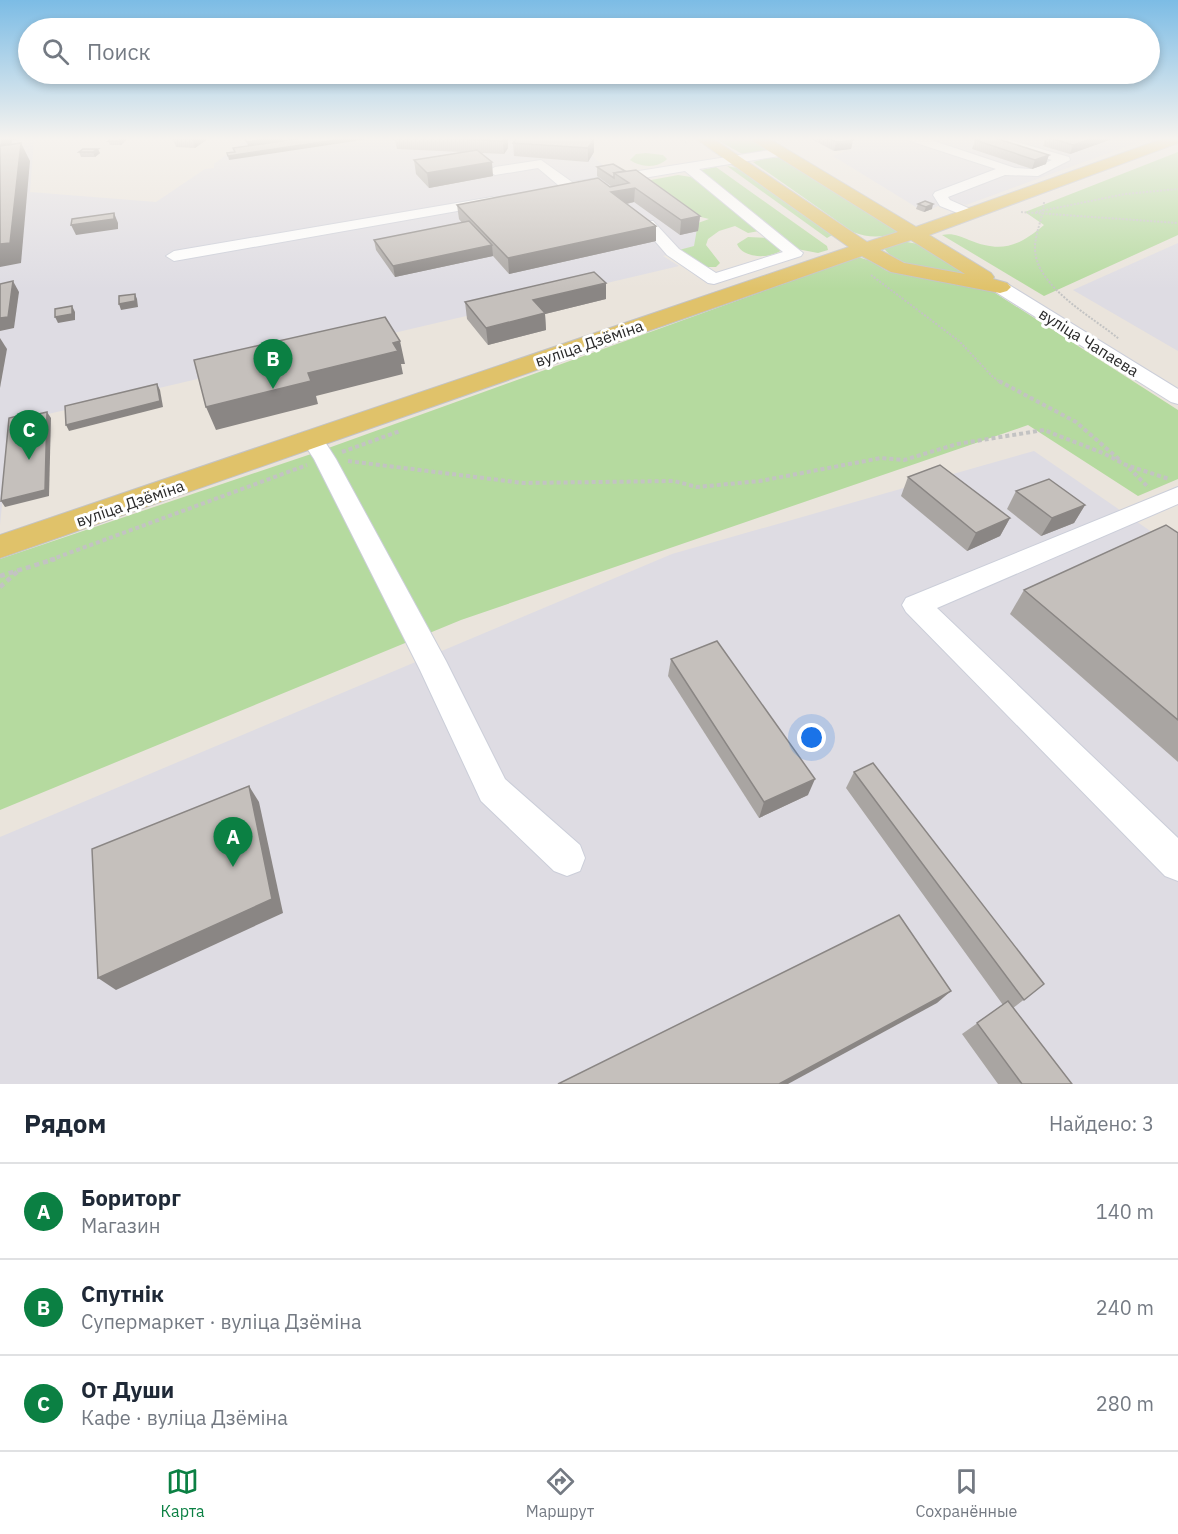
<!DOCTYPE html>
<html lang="ru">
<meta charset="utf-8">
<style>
:root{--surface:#fff;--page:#f2f2f3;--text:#1f2937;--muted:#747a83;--line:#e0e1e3;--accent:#0b8043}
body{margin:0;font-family:"IBM Plex Sans",sans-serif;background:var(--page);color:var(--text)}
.you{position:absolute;left:812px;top:738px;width:21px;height:21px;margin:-15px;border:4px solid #fff;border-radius:50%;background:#1a73e8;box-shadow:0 0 0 9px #1a73e833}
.badge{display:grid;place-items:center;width:39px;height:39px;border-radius:50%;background:var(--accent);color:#fff;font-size:20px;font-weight:700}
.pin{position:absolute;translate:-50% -50px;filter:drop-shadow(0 2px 3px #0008)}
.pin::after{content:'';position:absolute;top:32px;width:21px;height:18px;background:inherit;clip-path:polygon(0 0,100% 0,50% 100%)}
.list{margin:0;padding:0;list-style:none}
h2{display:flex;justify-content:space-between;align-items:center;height:78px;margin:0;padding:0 24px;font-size:26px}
h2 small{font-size:20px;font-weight:400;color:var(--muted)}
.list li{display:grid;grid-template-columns:39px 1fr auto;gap:18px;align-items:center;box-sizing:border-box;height:96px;padding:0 24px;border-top:2px solid var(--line)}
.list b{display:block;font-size:22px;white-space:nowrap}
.list p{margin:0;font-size:20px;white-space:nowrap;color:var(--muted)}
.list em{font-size:20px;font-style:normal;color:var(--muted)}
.icon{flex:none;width:33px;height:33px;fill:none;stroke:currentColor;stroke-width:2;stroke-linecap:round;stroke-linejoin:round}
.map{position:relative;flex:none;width:1178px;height:1084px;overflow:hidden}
.search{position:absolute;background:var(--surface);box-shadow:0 3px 9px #0003;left:18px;right:18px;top:18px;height:66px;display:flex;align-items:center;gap:15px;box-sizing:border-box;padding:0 21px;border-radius:33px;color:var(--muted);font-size:22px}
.sheet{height:366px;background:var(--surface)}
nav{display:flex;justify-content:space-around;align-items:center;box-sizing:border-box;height:84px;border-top:2px solid var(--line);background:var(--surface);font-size:16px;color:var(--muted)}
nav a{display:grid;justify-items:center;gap:3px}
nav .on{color:var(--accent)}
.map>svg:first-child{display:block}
.industrial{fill:#dedce3}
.green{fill:#b5da9f}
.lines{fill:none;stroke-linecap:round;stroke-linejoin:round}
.minor-casing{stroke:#cbced9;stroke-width:2}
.major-casing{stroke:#c3c3c3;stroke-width:2}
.path-far2{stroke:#c3c3c3;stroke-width:2;stroke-dasharray:2 1.5;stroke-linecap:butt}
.path-far1{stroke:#c3c3c3;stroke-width:4;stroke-dasharray:4 3;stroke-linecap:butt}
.path{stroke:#c3c3c3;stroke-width:4.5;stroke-dasharray:5 4;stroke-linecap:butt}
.minor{fill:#fff;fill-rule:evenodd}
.major{fill:#e0c26a;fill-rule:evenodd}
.wall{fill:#a9a5a2}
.shaded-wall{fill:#8a8684}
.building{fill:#c5c0bc;stroke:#8a8684;stroke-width:1.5}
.labels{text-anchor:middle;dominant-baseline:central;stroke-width:6;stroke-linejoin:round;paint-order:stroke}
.far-street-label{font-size:16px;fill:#292929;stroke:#fff}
</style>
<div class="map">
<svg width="1178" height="1084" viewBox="0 0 1178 1084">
<rect width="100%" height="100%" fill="#eae4dc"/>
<!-- industrial -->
<g class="industrial">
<polygon points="0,138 34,138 30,192 156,202 205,169 214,168 214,164 248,138 580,138 525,147 594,152 592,156 613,173 698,231 694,246 663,256 679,266 10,423 0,525"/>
<polygon points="809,138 1150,138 966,205 952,200 924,212 833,156 848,150 834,151"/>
<polygon points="1178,243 1178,351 1073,290"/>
<polygon points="1034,451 1178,550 1178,1084 0,1084 0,837 672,554"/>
</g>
<!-- green -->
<g class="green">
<polygon points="714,138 752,138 771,151 744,155"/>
<path d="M1178,152v83l-134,61 -102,-61c11,-2 17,1 27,5 32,13 49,7 75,-15l-19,-13z"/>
<path d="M646,153l17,2 4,4c-10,10 -27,8 -37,1l6,-6z"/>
<path d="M768,158h16l111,70 2,4c-15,6 -28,6 -44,0l-100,-70z"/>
<polygon points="727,166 737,168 834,234 827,238"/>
<polygon points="716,167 827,246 828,250 818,253 797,249 697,171"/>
<polygon points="678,175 691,177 752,222 759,231 748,233 735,226 719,231 708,239 706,245 720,263 716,267 703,267 679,250 694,246 698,223 709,219 697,216 651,185 651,180"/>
<path d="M748,237l22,1 12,12c-12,9 -39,9 -45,-6z"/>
<path d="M907,242l11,2 48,29c-20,0 -71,-6 -82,-25l13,-5z"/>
<polygon points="858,257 871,261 887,271 992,291 1178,410 1178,479 1138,496 1028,425 461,620 0,810 0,559 320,451"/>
</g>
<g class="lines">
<!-- minor casing -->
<g class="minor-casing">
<g id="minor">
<polygon points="908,138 925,138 1015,168 1031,169 1052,160 987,141 985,138 1003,138 1069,157 1070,160 1038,176 1005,175 948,197 950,200 975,211 977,214 975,217 970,218 940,206 933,195 935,192 996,169 910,141"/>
<polygon points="782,148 788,152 786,155 699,169 803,253 801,256 714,284 708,283 667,255 643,227 641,224 643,221 653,221 679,249 716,273 783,252 685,171 620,182 613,178 620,174"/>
<polygon points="541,160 572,182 598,178 605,182 603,185 569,191 564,190 538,168 495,175 488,171 495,167"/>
<polygon points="492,197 499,201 497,204 174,261 166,256 174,251"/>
<polygon points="1000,282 1006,283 1178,389 1178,404 1171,402 994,291 991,287 994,283"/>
<polygon points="312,432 320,434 336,459 446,661 505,779 580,845 585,858 580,871 567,876 554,871 481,801 420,670 314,459 301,439 304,434"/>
<polygon points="1178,487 1178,504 937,608 1178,838 1178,881 1165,876 906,612 902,605 906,598"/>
</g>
</g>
<!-- major casing -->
<g class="major-casing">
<path id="major" d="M695,138h17l155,104 31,-10 -145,-91 -2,-3h17l148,89 249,-89h13v5l-249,92 62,38 3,4 -1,2 14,4 4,4 -4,4 -7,2 -109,-21 -29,-16 -862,302v-23l849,-288zM911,240l54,34 -61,-11 -24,-13z"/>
</g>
<!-- path-far2 -->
<g class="path-far2">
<polyline points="679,138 687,143"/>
<path d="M1044,202c-1,16 -9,31 -9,46 0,39 58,69 84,91"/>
<polyline points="1021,212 1178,223"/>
<polyline points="1036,212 1125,194 1178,189"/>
<polyline points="871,275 959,341 992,376 1001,383"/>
</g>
<!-- path-far1 -->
<g class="path-far1">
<polyline points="999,381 1076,422 1121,461"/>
<polyline points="342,452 400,431"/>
<polyline points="348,461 523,483 674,481 697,487 760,481 881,458 904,460 957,444 1044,430 1103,453 1126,465 1169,479"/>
<polyline points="1129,468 1149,488"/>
<polyline points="50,560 307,465"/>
</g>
<!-- path -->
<g class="path">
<polyline points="0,576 55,559"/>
<polyline points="0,587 17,572"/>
</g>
<!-- minor -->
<use href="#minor" class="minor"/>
<!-- major -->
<use href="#major" class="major"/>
</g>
<!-- wall -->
<g class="wall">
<polygon points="111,138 128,138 121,145 110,145 108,141"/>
<polygon points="209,138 195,148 176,147 173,139"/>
<polygon points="386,138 508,138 508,148 504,154 482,153 493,176 429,188 416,174 414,160 462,152 397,149 395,140 386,139"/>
<polygon points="582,138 594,152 588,162 514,156 513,143"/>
<polygon points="810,138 849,138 853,140 851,149 834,151"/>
<polygon points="983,138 1046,164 1032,169 972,149 975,140"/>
<polygon points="1046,138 1115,138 1070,154 1043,146"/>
<polygon points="83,149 100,153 95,157 81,157 79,152"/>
<polygon points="613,164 700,216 698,231 680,235 634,202 627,204 656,226 656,241 509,274 493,256 395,277 376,250 374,240 462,223 459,219 457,205 612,187 597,176 597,167"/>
<polygon points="918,204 932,209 924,212 916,209"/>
<polygon points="606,299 545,314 546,330 488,345 467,319 465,302"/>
<polygon points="908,477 1010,518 1000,536 967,551 901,496"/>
<polygon points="1016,491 1085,505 1074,523 1041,536 1007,509"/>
<polygon points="1178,533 1178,762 1010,614 1024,590"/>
<polygon points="671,659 808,795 759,818 668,676"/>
<polygon points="854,772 1044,984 1013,1008 1072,1084 998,1084 962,1034 1003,1005 846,788"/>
</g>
<!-- shaded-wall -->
<g class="shaded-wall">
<polygon points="1,138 30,138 12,140 8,164 0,147"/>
<polygon points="122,138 128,138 121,145 119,141"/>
<polygon points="195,138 209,138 195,148 192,139"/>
<polygon points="273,138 282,138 283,141 248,146 247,142"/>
<polygon points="349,138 375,138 229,160 228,156"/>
<polygon points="506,138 508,138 508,148 504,154 503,141"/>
<polygon points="1094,138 1115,138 1070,154 1073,145"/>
<polygon points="594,139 594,152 588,162 588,148"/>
<polygon points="853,140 851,149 834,151 836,142"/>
<polygon points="21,143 30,161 21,263 0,267 0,244"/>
<polygon points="98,149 100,153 95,157 93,152"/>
<polygon points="1049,155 1046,164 1032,169 1035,160"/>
<polygon points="492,162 493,176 429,188 427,173"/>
<polygon points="635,188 634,202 611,207 611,192"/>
<polygon points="933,204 932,209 924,212 926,207"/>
<polygon points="114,213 118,223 118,229 76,235 71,225"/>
<polygon points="700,216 698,231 680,235 681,220"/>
<polygon points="656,226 656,241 509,274 508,258"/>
<polygon points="492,245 493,256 395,277 393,266"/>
<polygon points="13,281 19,292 14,328 0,331 0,318"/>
<polygon points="606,283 606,299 545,314 546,330 488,345 486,328 533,300"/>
<polygon points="135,294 137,299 138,307 121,310 119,304"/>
<polygon points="72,306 75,312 75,320 58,323 55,317"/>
<polygon points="0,338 7,349 0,388"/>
<polygon points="400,341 405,364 401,364 403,374 316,396 318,404 216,430 206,407"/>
<polygon points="157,384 160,390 163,407 69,431 66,425"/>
<polygon points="47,412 51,418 49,496 5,507 1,501"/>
<polygon points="1085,505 1074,523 1041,536 1052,518"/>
<polygon points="1010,518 1000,536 967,551 976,533"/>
<polygon points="815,779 808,795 759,818 764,802"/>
<polygon points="249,786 259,802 283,913 116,990 98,978"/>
<polygon points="951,991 937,1003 788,1084 779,1084"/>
</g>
<!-- building -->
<g class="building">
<polygon points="111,138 122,138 119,141 108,141"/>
<polygon points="175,138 195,138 192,139 173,139"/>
<polygon points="249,138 273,138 247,142 245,139"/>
<polygon points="303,138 349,138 228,156 227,153 235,152 233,148"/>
<polygon points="435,138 506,138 503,141"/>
<polygon points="517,138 582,138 594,139 588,148 513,143"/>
<polygon points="828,138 849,138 853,140 836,142"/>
<polygon points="983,138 995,138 1049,155 1035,160 975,140"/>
<polygon points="1050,138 1094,138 1073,145"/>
<polygon points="21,143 10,243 0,244 0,146"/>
<polygon points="83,149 98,149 93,152 79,152"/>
<polygon points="477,150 492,162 427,173 414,160"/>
<polygon points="613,164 625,171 614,173 614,178 597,167"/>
<polygon points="636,170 700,216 681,220 635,188 611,192 656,226 508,258 457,205 598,178 610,187 629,183 614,173"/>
<polygon points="925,201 933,204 926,207 918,204"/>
<polygon points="114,213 114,219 71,225 72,219"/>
<polygon points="469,221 492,245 393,266 374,240"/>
<polygon points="594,272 606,283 533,300 545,313 486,328 465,302"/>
<polygon points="13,281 8,317 0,318 0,284"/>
<polygon points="135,294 135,301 119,304 119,296"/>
<polygon points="72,306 72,314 55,317 55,309"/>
<polygon points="385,317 400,341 393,343 398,351 308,373 311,381 206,407 194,360"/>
<polygon points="157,384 160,401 66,425 65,406"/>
<polygon points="47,412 45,490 1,501 9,418 30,413 30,416"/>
<polygon points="940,465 1010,518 976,533 908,477"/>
<polygon points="1049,479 1085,505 1052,518 1016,491"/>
<polygon points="1166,525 1178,533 1178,720 1024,590"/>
<polygon points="717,641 815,779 764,802 671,659"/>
<polygon points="873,763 1044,984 1024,1000 854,772"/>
<polygon points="249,786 272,899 98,978 92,849"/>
<polygon points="899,915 951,991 779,1084 558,1084"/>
<polygon points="1008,1001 1072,1084 1022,1084 977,1023"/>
</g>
<!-- sky -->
<linearGradient id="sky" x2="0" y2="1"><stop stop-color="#7cbce5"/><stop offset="0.48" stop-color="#f6f3ef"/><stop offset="1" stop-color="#f6f3ef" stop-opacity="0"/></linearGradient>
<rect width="1178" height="289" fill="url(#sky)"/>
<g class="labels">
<!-- far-street labels -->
<g class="far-street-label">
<text transform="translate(1089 342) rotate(32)">вуліца Чапаева</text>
<text transform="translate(589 343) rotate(-19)">вуліца Дзёміна</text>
<text transform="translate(130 503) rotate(-19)">вуліца Дзёміна</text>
</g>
</g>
</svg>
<div class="you"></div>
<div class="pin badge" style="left:233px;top:867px">A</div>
<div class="pin badge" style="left:273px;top:389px">B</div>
<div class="pin badge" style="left:29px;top:460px">C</div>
<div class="search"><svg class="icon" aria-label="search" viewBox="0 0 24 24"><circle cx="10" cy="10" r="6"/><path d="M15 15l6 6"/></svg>Поиск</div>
</div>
<section class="sheet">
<h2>Рядом<small>Найдено: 3</small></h2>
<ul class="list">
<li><span class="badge">A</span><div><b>Бориторг</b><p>Магазин</p></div><em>140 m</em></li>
<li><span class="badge">B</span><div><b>Спутнік</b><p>Супермаркет · вуліца Дзёміна</p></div><em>240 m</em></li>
<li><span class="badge">C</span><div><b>От Души</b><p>Кафе · вуліца Дзёміна</p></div><em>280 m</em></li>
</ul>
</section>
<nav>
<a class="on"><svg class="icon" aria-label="map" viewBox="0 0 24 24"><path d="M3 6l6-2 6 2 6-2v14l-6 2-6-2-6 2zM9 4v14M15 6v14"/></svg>Карта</a>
<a><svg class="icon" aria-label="directions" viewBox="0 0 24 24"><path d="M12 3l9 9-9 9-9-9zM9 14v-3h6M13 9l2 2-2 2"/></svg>Маршрут</a>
<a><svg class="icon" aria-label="saved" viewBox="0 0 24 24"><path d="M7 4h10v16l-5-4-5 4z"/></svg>Сохранённые</a>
</nav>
